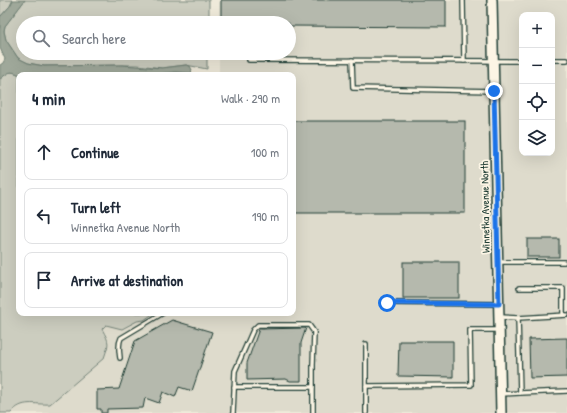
<!DOCTYPE html>
<meta charset="utf-8">
<style>
:root{--surface:#fff;--page:#f6f6f7;--text:#1f2937;--muted:#747a83;--line:#e0e1e3}
body{margin:0;font-family:"Patrick Hand",sans-serif;background:var(--page);color:var(--text)}
.controls{position:absolute;right:12px;top:12px;display:grid;overflow:hidden;border-radius:8px;box-shadow:0 4px 16px #0002}
.controls button{width:36px;height:36px;display:grid;place-items:center;padding:0;border:0;border-bottom:1px solid var(--line);background:var(--surface);color:var(--text);font:20px sans-serif}
.stop{position:absolute;width:12px;height:12px;margin:-9px;border:3px solid #1a73e8;border-radius:50%;background:#fff}
.stop.end{background:#1a73e8;border-color:#fff;box-shadow:0 1px 4px #0008}
.list{margin:0;padding:0;list-style:none}
h2{display:flex;justify-content:space-between;align-items:center;height:52px;margin:0;padding:0 16px;font-size:17px}
h2 small{font-size:13px;font-weight:400;color:var(--muted)}
.list li{display:grid;grid-template-columns:26px 1fr auto;gap:12px;align-items:center;box-sizing:border-box;height:56px;margin:0 8px 8px;padding:0 8px;border:1px solid var(--line);border-radius:8px}
.list b{display:block;font-size:15px;white-space:nowrap}
.list p{margin:0;font-size:13px;white-space:nowrap;color:var(--muted)}
.list em{font-size:13px;font-style:normal;color:var(--muted)}
.icon{flex:none;width:22px;height:22px;fill:none;stroke:currentColor;stroke-width:2;stroke-linecap:round;stroke-linejoin:round}
.map{position:relative;flex:none;width:567px;height:413px;overflow:hidden}
.search{position:absolute;background:var(--surface);box-shadow:0 4px 16px #0002;left:16px;top:16px;width:280px;height:44px;display:flex;align-items:center;gap:10px;box-sizing:border-box;padding:0 14px;border-radius:22px;color:var(--muted);font-size:15px}
.panel{position:absolute;background:var(--surface);box-shadow:0 4px 16px #0002;left:16px;top:72px;width:280px;height:244px;border-radius:8px}
.map>svg:first-child{display:block}
.built{fill:#dedbcc;fill-rule:evenodd}
.green{fill:#cccdbf;stroke:#76857a}
.water{fill:#9fa89a;stroke:#6c7d71}
.building{fill:#b5b9ad;stroke:#1f3d34}
.lines{fill:none;stroke-linecap:round;stroke-linejoin:round}
.lane-casing{stroke:#1f3d34;stroke-width:6}
.secondary-casing{stroke:#1f3d34;stroke-width:12}
.lane{stroke:#fcf5e5;stroke-width:3.5}
.secondary{stroke:#fcf5e5;stroke-width:9}
.route{stroke:#1a73e8;stroke-width:5}
.labels{text-anchor:middle;dominant-baseline:central;stroke-width:3.5;stroke-linejoin:round;paint-order:stroke}
.street-label{font-size:11px;fill:#1f3d34;stroke:#fcf5e5}
</style>
<div class="map">
<svg width="567" height="413" viewBox="0 0 567 413">
<rect width="100%" height="100%" fill="#efeada"/>
<filter id="ink" filterUnits="userSpaceOnUse"><feTurbulence type="fractalNoise" baseFrequency=".025" numOctaves="2"/><feDisplacementMap in="SourceGraphic" scale="8" xChannelSelector="R" yChannelSelector="G"/><feConvolveMatrix kernelMatrix="1 2 1 2 8 2 1 2 1" color-interpolation-filters="sRGB"/></filter>
<g filter="url(#ink)">
<!-- built -->
<path class="built" d="M219,0h348v413h-567l111,-100h182v-238h-74v-22h70v-30h-70zM522,15h30v138h-30z"/>
<!-- green -->
<g class="green">
<polygon points="0,0 13,0 10,6 0,17"/>
<polygon points="25,0 209,0 209,23 23,23 23,53 207,53 207,69 186,65 162,68 138,65 122,65 44,66 28,63 18,58 6,40 4,31 5,26"/>
<path d="M9,72h4l7,3h-1v238h135l-10,7 -7,1 -15,8 -16,-4 -4,4c8,14 7,14 2,29l-54,46c-15,1 -28,-5 -39,9h-11v-334z"/>
<polygon points="175,72 191,73 191,75 148,75"/>
</g>
<!-- water -->
<path class="water" d="M13,0h12l-20,26 -1,5 2,9 12,18 10,5 16,3 78,-1 40,3 24,-3 4,1 2,4 -1,3 -16,-1 -27,3h-128c-10,-5 -11,-3 -20,4v-14l3,-2 2,-4 -5,-11v-31l10,-11z"/>
<!-- building -->
<g class="building">
<polygon points="221,0 446,0 446,27 289,26 289,23 221,23"/>
<rect x="293" y="121" width="172" height="92"/>
<rect x="527" y="239" width="32" height="18"/>
<rect x="403" y="262" width="56" height="36"/>
<polygon points="172,320 212,332 192,391 179,387 175,397 163,392 159,403 145,398 143,408 107,409 107,413 101,413 101,409 97,409 97,390 119,389 135,341"/>
<polygon points="306,328 301,343 301,381 290,381 286,379 247,380 247,363 259,329"/>
<polygon points="567,338 567,377 530,378 529,339"/>
<polygon points="399,341 453,341 453,377 398,376"/>
</g>
<g class="lines">
<!-- lane casing -->
<g class="lane-casing">
<g id="lane">
<polyline points="463,0 464,61"/>
<polyline points="249,60 522,61"/>
<polyline points="352,60 353,88 494,91"/>
<polyline points="552,60 567,60"/>
<polyline points="499,262 564,262"/>
<polyline points="519,288 563,288 563,315"/>
<polyline points="387,303 498,304"/>
<polyline points="500,317 518,318 520,393 501,394"/>
<polyline points="518,318 567,315"/>
<path d="M120,358c-1,-7 -2,-14 1,-20l42,-25"/>
<polyline points="366,386 471,385 470,330 498,330"/>
<polyline points="234,387 313,387"/>
<polyline points="520,393 567,391"/>
<polyline points="233,413 235,371 253,330 258,325 309,325 314,332 313,365 313,413"/>
<polyline points="366,413 366,344"/>
</g>
</g>
<!-- secondary casing -->
<g class="secondary-casing">
<polyline id="secondary" points="492,0 501,413"/>
</g>
<!-- lane -->
<use href="#lane" class="lane"/>
<!-- secondary -->
<use href="#secondary" class="secondary"/>
</g>
</g>
<g class="lines" filter="url(#ink)">
<!-- route -->
<polyline class="route" points="387,303 499,304 494,91"/>
</g>
<g class="labels">
<!-- street labels -->
<g class="street-label">
<text transform="translate(485 207) rotate(-91)">Winnetka Avenue North</text>
</g>
</g>
</svg>
<div class="controls">
<button>+</button>
<button>−</button>
<button><svg class="icon" aria-label="locate" viewBox="0 0 24 24"><circle cx="12" cy="12" r="6"/><path d="M12 2v4M12 18v4M2 12h4M18 12h4"/></svg></button>
<button><svg class="icon" aria-label="layers" viewBox="0 0 24 24"><path d="M12 4l9 5-9 5-9-5zM3 14l9 5 9-5"/></svg></button>
</div>
<div class="stop" style="left:387px;top:303px"></div>
<div class="stop end" style="left:494px;top:91px"></div>
<div class="search"><svg class="icon" aria-label="search" viewBox="0 0 24 24"><circle cx="10" cy="10" r="6"/><path d="M15 15l6 6"/></svg>Search here</div>
<section class="panel">
<h2>4 min<small>Walk · 290 m</small></h2>
<ul class="list">
<li><svg class="icon" aria-label="ahead" viewBox="0 0 24 24"><path d="M12 20V5M6 11l6-6 6 6"/></svg><div><b>Continue</b></div><em>100 m</em></li>
<li><svg class="icon" aria-label="left" viewBox="0 0 24 24"><path d="M17 20v-9H6M10 6l-5 5 5 5"/></svg><div><b>Turn left</b><p>Winnetka Avenue North</p></div><em>190 m</em></li>
<li><svg class="icon" aria-label="arrive" viewBox="0 0 24 24"><path d="M6 21V4h12l-3 4 3 4H6"/></svg><div><b>Arrive at destination</b></div></li>
</ul>
</section>
</div>
